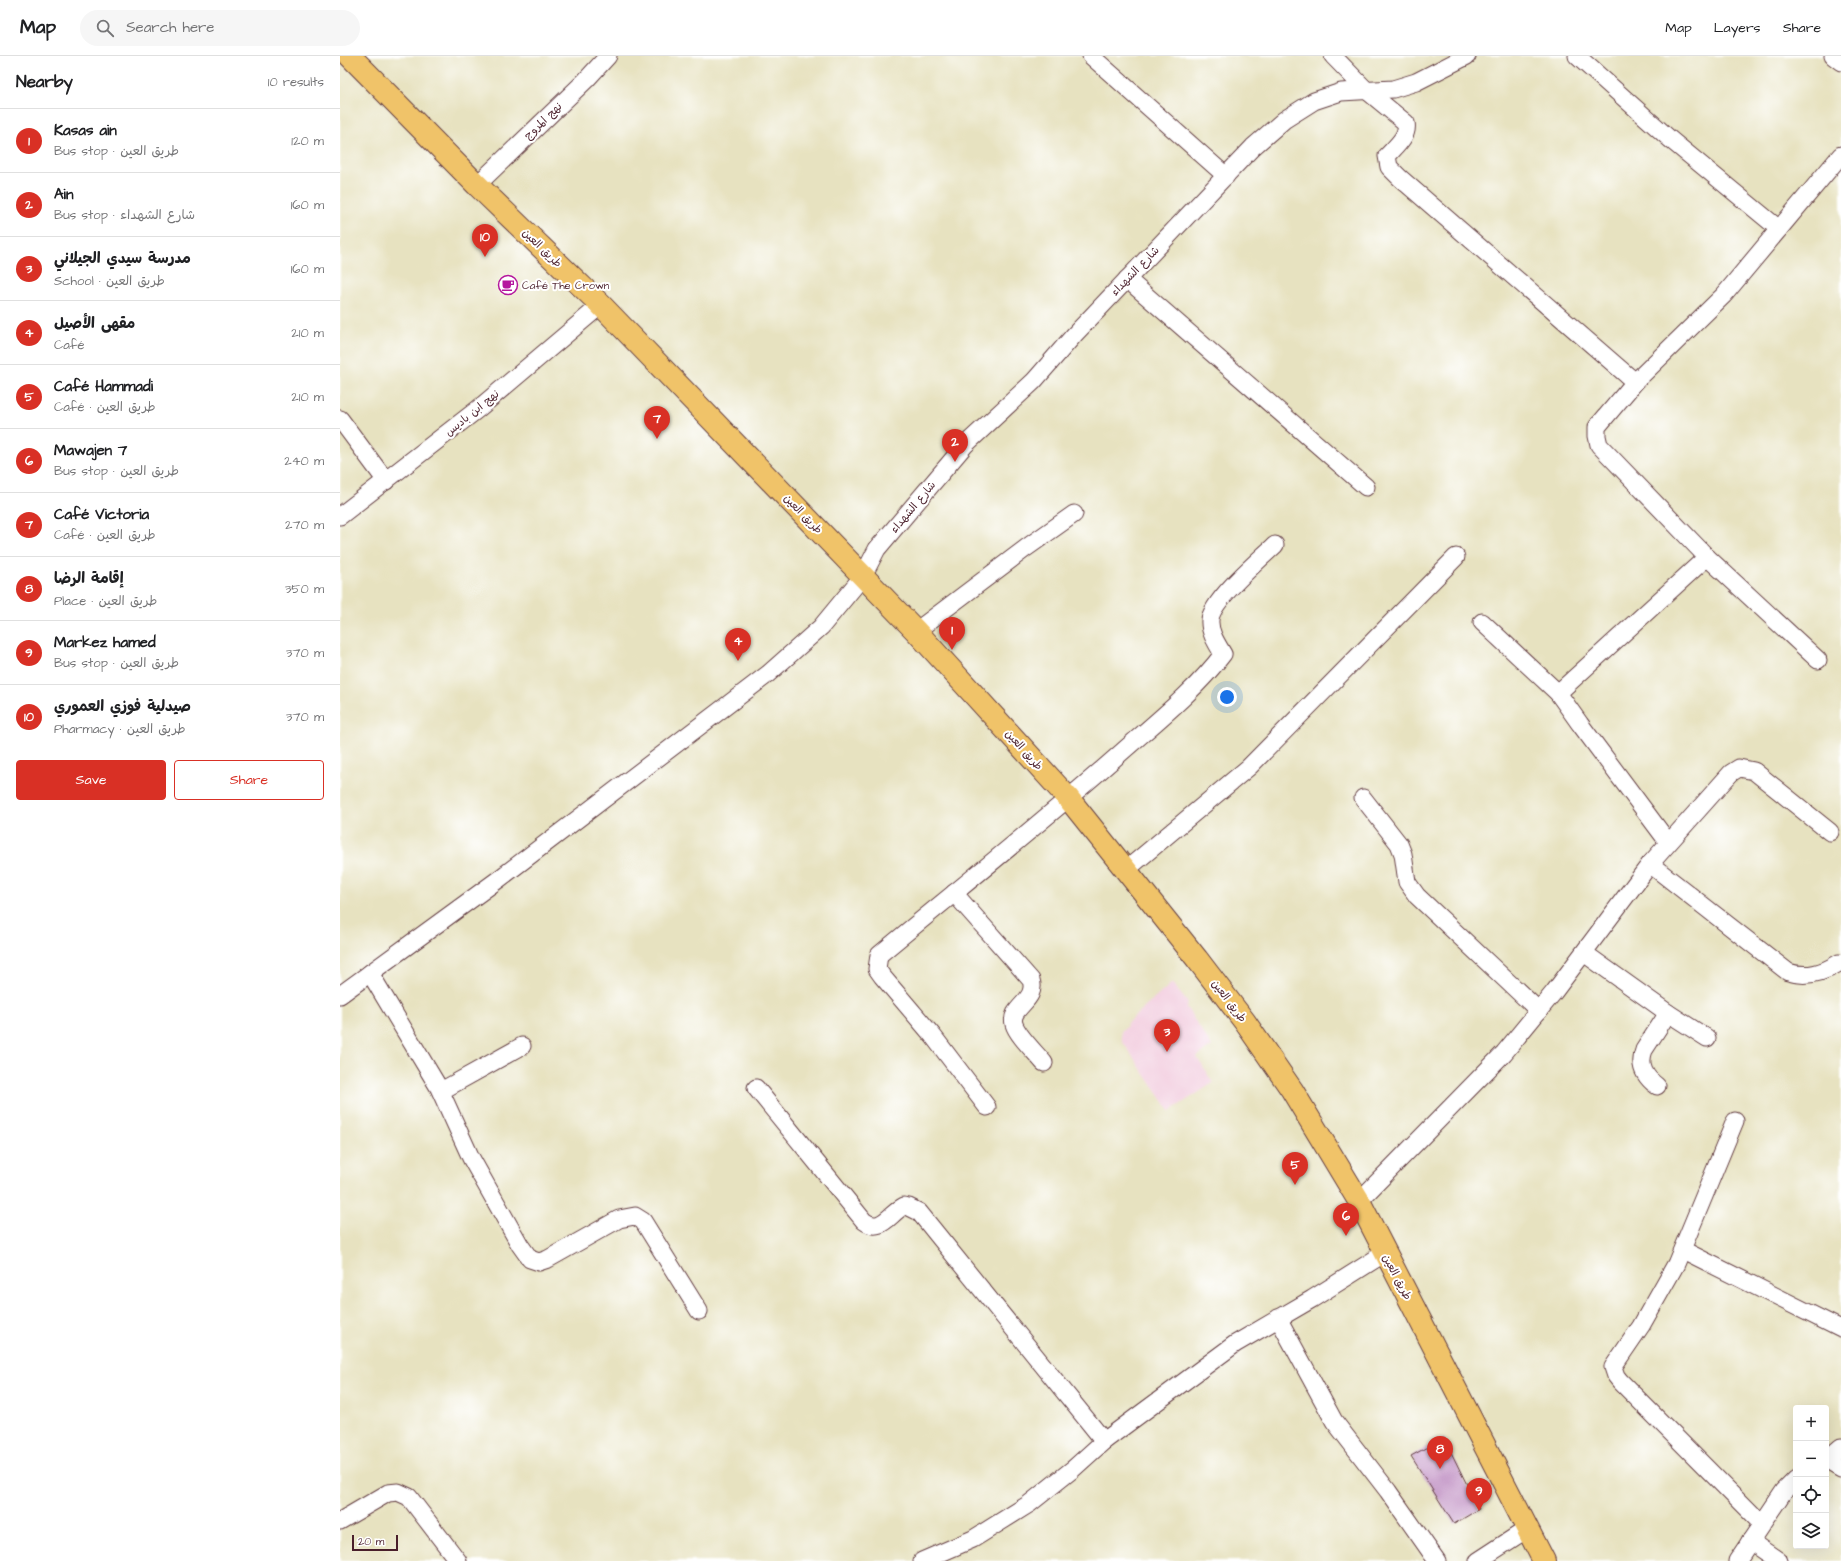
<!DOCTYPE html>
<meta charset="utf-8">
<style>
:root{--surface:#fff;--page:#f6f6f6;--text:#202124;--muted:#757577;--line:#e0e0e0;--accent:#d93025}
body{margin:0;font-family:"Architects Daughter","Playpen Sans Arabic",sans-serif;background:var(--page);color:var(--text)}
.controls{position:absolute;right:12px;bottom:12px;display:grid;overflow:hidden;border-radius:4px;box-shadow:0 4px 16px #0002}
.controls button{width:36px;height:36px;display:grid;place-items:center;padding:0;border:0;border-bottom:1px solid var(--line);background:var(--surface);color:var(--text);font:20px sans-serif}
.scale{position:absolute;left:12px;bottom:10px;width:46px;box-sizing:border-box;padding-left:4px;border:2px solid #4a1f2b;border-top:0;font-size:11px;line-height:14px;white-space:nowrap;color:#4a1f2b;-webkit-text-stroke:3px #fff;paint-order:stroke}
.you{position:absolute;left:887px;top:641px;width:14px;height:14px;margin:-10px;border:3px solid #fff;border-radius:50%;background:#1a73e8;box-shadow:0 0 0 6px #1a73e833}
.badge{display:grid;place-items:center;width:26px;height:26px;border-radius:50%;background:var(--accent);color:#fff;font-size:13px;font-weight:700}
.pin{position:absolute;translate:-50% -33px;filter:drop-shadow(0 1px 2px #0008)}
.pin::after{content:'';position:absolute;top:21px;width:14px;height:12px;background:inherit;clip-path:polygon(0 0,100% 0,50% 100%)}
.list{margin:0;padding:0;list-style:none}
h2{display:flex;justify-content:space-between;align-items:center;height:52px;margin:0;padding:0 16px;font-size:17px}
h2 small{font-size:13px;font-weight:400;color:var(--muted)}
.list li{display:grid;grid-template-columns:26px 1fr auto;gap:12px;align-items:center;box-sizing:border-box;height:64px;padding:0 16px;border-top:1px solid var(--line)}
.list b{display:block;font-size:15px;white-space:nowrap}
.list p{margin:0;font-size:13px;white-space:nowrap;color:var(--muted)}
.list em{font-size:13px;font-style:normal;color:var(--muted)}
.actions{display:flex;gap:8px;padding:12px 16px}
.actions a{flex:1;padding:9px 0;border:1px solid var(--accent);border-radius:4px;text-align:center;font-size:14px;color:var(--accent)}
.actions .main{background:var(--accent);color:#fff}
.icon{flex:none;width:22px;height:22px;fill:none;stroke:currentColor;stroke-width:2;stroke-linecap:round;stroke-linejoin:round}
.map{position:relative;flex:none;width:1501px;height:1505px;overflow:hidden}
header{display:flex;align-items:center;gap:24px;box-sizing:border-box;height:56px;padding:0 20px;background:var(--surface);border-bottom:1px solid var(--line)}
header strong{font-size:19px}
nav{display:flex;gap:22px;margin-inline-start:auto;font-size:14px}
.search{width:280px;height:36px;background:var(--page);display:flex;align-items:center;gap:10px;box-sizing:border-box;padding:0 14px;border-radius:22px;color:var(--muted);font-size:15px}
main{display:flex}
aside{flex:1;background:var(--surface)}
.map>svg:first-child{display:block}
.built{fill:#f3cfe0}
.building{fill:#c89ecb}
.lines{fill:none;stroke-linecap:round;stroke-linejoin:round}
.minor-casing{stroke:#623c41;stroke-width:19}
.major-casing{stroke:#623c41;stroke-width:24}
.minor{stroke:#fff;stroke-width:17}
.major{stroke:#f0c369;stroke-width:22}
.labels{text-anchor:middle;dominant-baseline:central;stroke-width:4;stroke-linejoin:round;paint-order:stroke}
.street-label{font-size:11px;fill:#4a1f2b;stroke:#fff}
.poi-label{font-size:11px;fill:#4a1f2b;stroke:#fff;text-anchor:start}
</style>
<header>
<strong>Map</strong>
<div class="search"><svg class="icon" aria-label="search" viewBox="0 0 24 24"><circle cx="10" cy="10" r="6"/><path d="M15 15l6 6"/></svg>Search here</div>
<nav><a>Map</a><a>Layers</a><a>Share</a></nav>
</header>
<main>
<aside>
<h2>Nearby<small>10 results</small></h2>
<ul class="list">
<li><span class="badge">1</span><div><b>Kasas ain</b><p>Bus stop · طريق العين</p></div><em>120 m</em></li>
<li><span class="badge">2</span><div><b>Ain</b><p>Bus stop · شارع الشهداء</p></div><em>160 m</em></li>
<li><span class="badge">3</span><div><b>مدرسة سيدي الجيلاني</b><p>School · طريق العين</p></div><em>160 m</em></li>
<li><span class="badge">4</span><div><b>مقهى الأصيل</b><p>Café</p></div><em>210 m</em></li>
<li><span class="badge">5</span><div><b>Café Hammadi</b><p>Café · طريق العين</p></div><em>210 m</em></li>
<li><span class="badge">6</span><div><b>Mawajen 7</b><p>Bus stop · طريق العين</p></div><em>240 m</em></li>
<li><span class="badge">7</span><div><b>Café Victoria</b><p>Café · طريق العين</p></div><em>270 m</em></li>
<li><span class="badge">8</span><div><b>إقامة الرضا</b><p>Place · طريق العين</p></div><em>350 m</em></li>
<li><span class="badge">9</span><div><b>Markez hamed</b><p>Bus stop · طريق العين</p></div><em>370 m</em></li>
<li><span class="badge">10</span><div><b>صيدلية فوزي العموري</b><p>Pharmacy · طريق العين</p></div><em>370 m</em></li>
</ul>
<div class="actions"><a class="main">Save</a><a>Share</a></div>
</aside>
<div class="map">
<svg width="1501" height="1505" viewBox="0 0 1501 1505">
<rect width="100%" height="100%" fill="#fff"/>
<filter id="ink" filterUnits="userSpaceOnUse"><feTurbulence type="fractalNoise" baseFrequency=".025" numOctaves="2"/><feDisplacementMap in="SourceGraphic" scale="8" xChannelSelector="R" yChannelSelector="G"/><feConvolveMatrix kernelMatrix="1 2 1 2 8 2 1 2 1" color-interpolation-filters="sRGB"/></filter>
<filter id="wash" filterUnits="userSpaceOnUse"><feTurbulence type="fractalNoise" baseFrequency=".012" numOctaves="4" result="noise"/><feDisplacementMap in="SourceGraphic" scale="16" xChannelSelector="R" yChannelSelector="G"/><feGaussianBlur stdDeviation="0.9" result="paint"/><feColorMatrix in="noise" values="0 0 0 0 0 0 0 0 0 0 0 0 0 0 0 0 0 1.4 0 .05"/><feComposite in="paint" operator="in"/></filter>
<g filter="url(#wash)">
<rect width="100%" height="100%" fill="#e7e2c0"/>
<!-- built -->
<polygon class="built" points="832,927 848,947 846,951 872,990 857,1001 873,1027 830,1055 782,985 781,975 787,970 786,968"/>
<g id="blocks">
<!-- building -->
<polygon class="building" points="1104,1382 1139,1453 1114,1468 1071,1400"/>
</g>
</g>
<g filter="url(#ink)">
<use href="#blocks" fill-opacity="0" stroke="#623c41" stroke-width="1"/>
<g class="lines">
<!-- minor casing -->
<g class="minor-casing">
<g id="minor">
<polyline points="751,0 886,120"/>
<path d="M993,0l33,34 40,33c3,13 -11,24 -19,33l2,11 11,11 235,204"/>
<polyline points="1237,0 1331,84 1439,173"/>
<polyline points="1493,0 1501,6"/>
<polyline points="137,129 246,24 268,0"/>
<polyline points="787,223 1026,431"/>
<polyline points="0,363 46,425"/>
<polyline points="0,460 138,353 261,249"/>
<polyline points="1367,501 1478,604"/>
<polyline points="1142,566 1218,637 1240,668 1328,786"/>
<polyline points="576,575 686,492 734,458"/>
<polyline points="1218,637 1367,501 1259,389 1257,380 1257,371 1295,326 1384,239 1501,99"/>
<polyline points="1023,742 1059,788 1063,798 1067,826 1077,840 1199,955"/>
<path d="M1310,808l138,108c19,6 35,1 51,-9"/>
<polyline points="786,814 909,711 1116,501"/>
<path d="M614,837l77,87c7,21 -22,27 -17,44 3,11 22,29 30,39"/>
<polyline points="1244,897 1328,957 1367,982"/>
<polyline points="30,917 99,1032 131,1102 180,1189 190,1203 199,1206 208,1203 279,1163 295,1160 303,1165 359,1255"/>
<polyline points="0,939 159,823 428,618 481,571 523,520 537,493 625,389 694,325 735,278 913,91 944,64 974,45 1001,36 1053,33 1076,26 1127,0"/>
<path d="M1317,1030c-12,-9 -19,-20 -13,-36l24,-37"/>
<path d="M416,1032l108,133c17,13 26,-8 40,-15l5,1 10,5 185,229"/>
<polyline points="101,1035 182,990"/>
<path d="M647,1051l-54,-71 -51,-60 -5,-7 2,-14c82,-68 165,-134 244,-204 34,-30 73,-61 100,-97 -6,-10 -14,-22 -13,-34 1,-19 50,-61 65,-75"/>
<polyline points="1395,1065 1336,1208 1301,1270 1273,1311 1276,1320 1280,1325 1421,1467"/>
<polyline points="1019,1145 1164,997 1214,936 1310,808 1391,717 1399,712 1414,715 1490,776"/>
<polyline points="1343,1194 1501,1273"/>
<polyline points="938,1262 994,1365 1048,1435 1097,1505"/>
<polyline points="1486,1404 1501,1391"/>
<polyline points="1486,1404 1501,1413"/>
<polyline points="0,1465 48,1437 58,1436 69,1441 118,1505"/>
<polyline points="1410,1485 1439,1505"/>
<polyline points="582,1505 633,1483 689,1448 733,1413 764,1385 895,1288 972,1243 1045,1197"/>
<polyline points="1138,1505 1187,1473"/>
<polyline points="1397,1505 1444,1435 1456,1423"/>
</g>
</g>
<!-- major casing -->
<g class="major-casing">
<polyline id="major" points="10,0 137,129 261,249 576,575 729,743 857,903 905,966 952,1034 1019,1145 1204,1505"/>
</g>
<!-- minor -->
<use href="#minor" class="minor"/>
<!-- major -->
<use href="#major" class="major"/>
</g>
</g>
<!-- icons -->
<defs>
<g id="cafe-ring" transform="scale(1)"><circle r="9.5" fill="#fff" stroke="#b5179e" stroke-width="1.5"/><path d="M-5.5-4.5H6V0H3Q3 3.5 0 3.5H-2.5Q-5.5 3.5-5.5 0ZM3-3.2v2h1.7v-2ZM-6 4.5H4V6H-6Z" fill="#b5179e"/></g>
</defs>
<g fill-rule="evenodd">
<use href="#cafe-ring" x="168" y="229"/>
</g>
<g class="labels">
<!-- street labels -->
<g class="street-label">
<text transform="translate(203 65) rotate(-44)">نهج المروج</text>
<text transform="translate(202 192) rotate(44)">طريق العين</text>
<text transform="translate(795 215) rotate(-46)">شارع الشهداء</text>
<text transform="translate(132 357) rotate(-39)">نهج ابن باديس</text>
<text transform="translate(573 451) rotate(-50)">شارع الشهداء</text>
<text transform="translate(463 458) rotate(46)">طريق العين</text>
<text transform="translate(684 694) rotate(48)">طريق العين</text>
<text transform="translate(889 945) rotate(53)">طريق العين</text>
<text transform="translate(1057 1221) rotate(62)">طريق العين</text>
</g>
<!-- poi labels -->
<g class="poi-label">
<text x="182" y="229">Café The Crown</text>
</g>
</g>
</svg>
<div class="controls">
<button>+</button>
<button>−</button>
<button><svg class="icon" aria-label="locate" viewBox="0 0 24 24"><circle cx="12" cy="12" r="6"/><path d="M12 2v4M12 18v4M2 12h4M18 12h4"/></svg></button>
<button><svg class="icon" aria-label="layers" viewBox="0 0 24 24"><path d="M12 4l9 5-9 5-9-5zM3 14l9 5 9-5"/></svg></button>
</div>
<div class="scale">20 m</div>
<div class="you"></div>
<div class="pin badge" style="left:612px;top:594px">1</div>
<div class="pin badge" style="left:615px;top:406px">2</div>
<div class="pin badge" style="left:827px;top:996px">3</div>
<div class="pin badge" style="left:398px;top:605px">4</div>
<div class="pin badge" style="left:955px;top:1129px">5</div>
<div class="pin badge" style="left:1006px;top:1180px">6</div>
<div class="pin badge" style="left:317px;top:383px">7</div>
<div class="pin badge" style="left:1100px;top:1413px">8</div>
<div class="pin badge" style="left:1139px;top:1455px">9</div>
<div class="pin badge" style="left:145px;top:201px">10</div>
</div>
</main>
